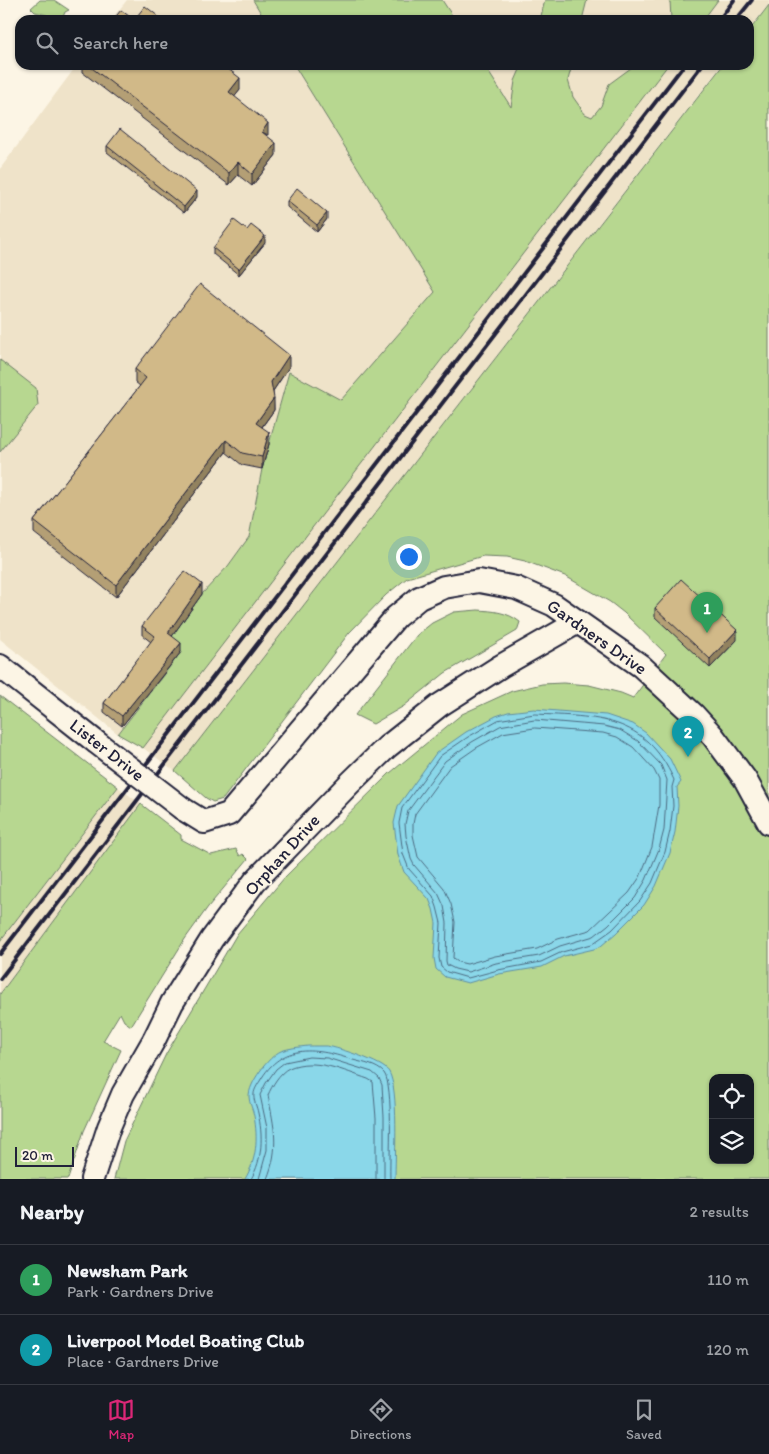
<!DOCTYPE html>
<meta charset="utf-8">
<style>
:root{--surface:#171b24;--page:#242831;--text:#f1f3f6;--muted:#9ea1a6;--line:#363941;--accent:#db2777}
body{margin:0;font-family:Itim,sans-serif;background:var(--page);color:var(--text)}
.controls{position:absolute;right:15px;bottom:15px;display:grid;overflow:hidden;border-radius:10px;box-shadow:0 1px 4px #0004}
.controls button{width:45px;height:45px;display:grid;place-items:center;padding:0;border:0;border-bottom:1px solid var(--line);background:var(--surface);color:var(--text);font:25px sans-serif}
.scale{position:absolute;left:15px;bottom:12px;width:59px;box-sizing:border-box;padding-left:5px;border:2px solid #22223b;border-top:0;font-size:14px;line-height:18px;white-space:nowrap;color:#22223b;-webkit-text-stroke:4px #fcf5e5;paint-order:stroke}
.you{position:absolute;left:408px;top:556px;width:18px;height:18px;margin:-12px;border:4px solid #fff;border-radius:50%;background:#1a73e8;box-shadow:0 0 0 8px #1a73e833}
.badge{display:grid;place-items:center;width:32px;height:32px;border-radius:50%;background:var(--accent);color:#fff;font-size:16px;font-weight:700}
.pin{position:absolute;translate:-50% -41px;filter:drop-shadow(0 1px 2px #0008)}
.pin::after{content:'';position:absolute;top:26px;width:18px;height:15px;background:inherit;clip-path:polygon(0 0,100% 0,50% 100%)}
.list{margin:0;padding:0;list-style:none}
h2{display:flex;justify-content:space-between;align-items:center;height:65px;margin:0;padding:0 20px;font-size:21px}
h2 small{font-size:16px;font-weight:400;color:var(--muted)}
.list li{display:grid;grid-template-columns:32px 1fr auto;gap:15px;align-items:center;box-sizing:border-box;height:70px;padding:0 20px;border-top:1px solid var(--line)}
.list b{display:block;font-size:19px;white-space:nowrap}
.list p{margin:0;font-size:16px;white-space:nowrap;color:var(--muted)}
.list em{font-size:16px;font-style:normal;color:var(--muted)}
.icon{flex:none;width:28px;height:28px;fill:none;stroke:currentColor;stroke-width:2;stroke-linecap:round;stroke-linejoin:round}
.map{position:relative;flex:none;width:769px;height:1179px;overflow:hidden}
.search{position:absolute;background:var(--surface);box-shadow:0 1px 4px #0004;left:15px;right:15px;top:15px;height:55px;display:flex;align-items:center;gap:12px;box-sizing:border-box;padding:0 18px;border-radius:15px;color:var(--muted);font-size:19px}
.sheet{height:205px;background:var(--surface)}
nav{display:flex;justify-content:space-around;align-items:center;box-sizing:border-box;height:70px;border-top:1px solid var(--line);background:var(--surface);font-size:14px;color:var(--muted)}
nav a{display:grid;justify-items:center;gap:2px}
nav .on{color:var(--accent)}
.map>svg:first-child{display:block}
.built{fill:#efe3c9}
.green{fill:#b7d790;stroke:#6c7c66;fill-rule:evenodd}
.water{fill:#8ad7e9;stroke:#608fa3}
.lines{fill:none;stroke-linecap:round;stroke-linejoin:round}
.shore{stroke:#4c6a81;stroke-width:1}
.minor-casing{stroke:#22223b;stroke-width:26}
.minor{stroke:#fcf5e5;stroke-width:22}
.rail{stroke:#22223b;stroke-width:4}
.minor-bridge-casing{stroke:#22223b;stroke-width:26;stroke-linecap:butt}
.minor-bridge{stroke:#fcf5e5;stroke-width:22}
.wall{fill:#b49f75;stroke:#22223b}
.shaded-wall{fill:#92825f;stroke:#22223b}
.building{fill:#d1b988;stroke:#22223b}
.labels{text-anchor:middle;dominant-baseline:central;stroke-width:4;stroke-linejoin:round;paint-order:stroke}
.street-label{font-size:18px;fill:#22223b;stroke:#fcf5e5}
</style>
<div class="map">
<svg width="769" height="1179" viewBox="0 0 769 1179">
<rect width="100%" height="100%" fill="#fcf5e5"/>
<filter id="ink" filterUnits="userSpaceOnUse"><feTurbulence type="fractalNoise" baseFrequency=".02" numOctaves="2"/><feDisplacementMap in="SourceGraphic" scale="10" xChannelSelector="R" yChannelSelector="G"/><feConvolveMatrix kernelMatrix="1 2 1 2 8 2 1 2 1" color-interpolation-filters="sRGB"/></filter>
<g filter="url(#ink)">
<!-- built -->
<g class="built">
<polygon points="127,0 253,0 265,20 111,20"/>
<polygon points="442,0 700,0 685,20 455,20"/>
<polygon points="718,0 769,0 769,4 749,30 749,20 703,20"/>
<polygon points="77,65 294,65 435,292 341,401 289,372 262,469 249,537 228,566 202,594 168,642 181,652 118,734 0,639 0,169"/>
<polygon points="484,65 651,65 593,142 511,108"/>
<polygon points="668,65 722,65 175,771 143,748"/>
<polygon points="118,787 141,804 0,994 0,941"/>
</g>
<!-- green -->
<g class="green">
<polygon points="40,0 54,0 69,10 65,12 63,17 64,20 48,20 47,15 35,12 31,8"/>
<polygon points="253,0 442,0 455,20 265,20"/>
<polygon points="545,0 587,0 582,20 540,20"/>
<polygon points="670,0 718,0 703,20 671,20"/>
<path d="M769,5v1174h-655l10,-38 42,-87 71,-120 48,-57 105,-104 72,-59 50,-23 30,-7 21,-1 26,2 32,8 12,5 33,-44 -42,-41 -14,-11 -45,-26 -40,-15 -18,-4 -24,-1 -76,22 -21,17 -37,38 -126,166 -10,3 -7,-4 -31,-27 548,-706h26v-34zM713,1078h37v82h-37z"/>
<polygon points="294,65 484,65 511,107 515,81 522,65 572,65 568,80 573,97 585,114 592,117 601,106 609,84 635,65 668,65 143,748 118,734 181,652 168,642 202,594 228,566 249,537 262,469 289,372 341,400 435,292"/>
<polygon points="0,360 36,388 38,405 0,452"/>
<path d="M478,610c16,1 29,2 42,12l-3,9 -72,42 -41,33 -31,18 -18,-9 62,-80 15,-12 22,-11z"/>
<polygon points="0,696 118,787 0,941"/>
<polygon points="141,804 181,835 181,839 211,855 236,849 240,856 243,854 248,859 208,907 185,939 131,1026 124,1021 120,1013 103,1041 121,1050 84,1131 68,1179 0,1179 0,994"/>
</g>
<!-- water -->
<g class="water">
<polygon points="534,709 606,715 633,724 646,733 670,759 681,782 677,787 678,806 675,832 670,853 656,886 644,905 616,933 601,946 594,949 564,956 542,967 499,974 468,983 445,977 436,969 434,958 436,923 433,909 429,899 404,872 398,855 394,823 398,806 436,753 466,732 496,716 508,712"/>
<path d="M308,1046c6,0 12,0 19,0 12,2 56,16 62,26 10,18 6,84 6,107h-150c12,-20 13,-41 9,-63 -1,-7 -5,-13 -5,-19 -1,-13 20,-41 32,-46 8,-3 18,-4 27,-5z"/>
</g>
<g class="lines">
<!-- shore -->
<g class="shore">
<path d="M535,714c62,3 110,1 139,66l-2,7 1,19 -3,25 -5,21 -13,31 -12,18 -28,29 -20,14 -30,8 -21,10 -43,8 -30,8 -21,-6 -6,-5 -2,-9 2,-35 -4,-16 -4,-11 -24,-27 -6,-15 -4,-31 3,-15 38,-52 28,-19 30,-17z"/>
<polygon points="535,720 604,726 620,730 638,741 661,765 667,780 664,830 659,849 646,880 635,898 608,925 594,936 560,946 539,956 496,963 468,972 455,969 447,965 446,961 447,923 444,906 438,893 414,865 411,859 406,836 405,824 408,811 445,761 472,742 500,726"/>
<polygon points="535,728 603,733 617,737 633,747 654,770 659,780 659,805 652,847 640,877 629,893 590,930 558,939 537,949 495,956 467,964 458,962 453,958 455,922 451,904 444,888 418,857 413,835 413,824 415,814 450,766 476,748 503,733"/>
<path d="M251,1179c12,-20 12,-44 7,-66 -1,-6 -5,-13 -4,-19 0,-4 4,-10 6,-13 22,-39 57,-33 93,-21 11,3 24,5 31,13 10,13 5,86 6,106"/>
<polyline points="259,1179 267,1150 267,1128 260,1095 266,1083 276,1069 285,1062 309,1057 327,1058 372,1072 379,1078 382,1085 384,1117 384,1179"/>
<path d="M267,1179c13,-32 7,-52 1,-84 4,-9 11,-22 21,-27 26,-11 55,3 79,11l5,3 3,36v61"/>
</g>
<!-- minor casing -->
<g class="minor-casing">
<g id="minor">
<polyline points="0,666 96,742"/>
<polyline points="183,809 204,822 229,814 396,617 419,598 444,587 479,581 516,588 554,605 641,666 693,714 713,736 745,779 769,823"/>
<polyline points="92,1179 109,1127 123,1094 154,1040 172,1003 212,939 255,881 350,783 387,747 440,705 501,666 578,622"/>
</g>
</g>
<!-- minor -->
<use href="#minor" class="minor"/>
<!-- rail -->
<g class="rail">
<polyline points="719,20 734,0"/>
<polyline points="736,20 752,0"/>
<polyline points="0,954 684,65"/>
<polyline points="0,979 702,65"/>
</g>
<!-- minor-bridge casing -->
<g class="minor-bridge-casing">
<polyline id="minor-bridge" points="96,742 183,809"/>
</g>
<!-- minor-bridge -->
<use href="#minor-bridge" class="minor-bridge"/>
</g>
<!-- wall -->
<g class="wall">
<polygon points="82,65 223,65 240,90 234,97 267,136 276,155 252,186 238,175 229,185 82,72"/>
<polygon points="107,146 197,197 184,213 107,152"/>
<polygon points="287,201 327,219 317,232 287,207"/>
<polygon points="247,230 265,243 239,275 213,254 213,248"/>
<polygon points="289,367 273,391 274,410 262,427 269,444 262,469 242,465 226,452 116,597 34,533 34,521 140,386 135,382 135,369"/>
<polygon points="202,594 172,636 181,652 122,726 104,712 104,703 151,642 142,635 142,626"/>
<polygon points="655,608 737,640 710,668 655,617"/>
</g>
<!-- shaded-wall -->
<g class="shaded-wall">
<polygon points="240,78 240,90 229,104 229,92"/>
<polygon points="268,123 268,135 262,132"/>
<polygon points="276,143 276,155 252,186 252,174"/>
<polygon points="238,162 238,175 229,185 229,173"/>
<polygon points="197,191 197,197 184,213 184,207"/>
<polygon points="327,213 327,219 317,232 317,225"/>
<polygon points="265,236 265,243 239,275 239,269"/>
<polygon points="289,355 289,367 271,394 271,382"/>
<polygon points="274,398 274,410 256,435 256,423"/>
<polygon points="269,432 269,444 262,469 262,457"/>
<polygon points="226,440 226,452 116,597 116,585"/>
<polygon points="202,584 202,594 168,642 168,633"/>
<polygon points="737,630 737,640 710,668 710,659"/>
<polygon points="181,643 181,652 122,726 122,716"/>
</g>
<!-- building -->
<g class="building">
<polygon points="145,6 163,20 134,20"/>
<polygon points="121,10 134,20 113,20"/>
<polygon points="88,65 223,65 240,78 229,92 268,123 262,132 276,143 252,174 238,162 229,173"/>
<polygon points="120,129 197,191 184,207 107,146"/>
<polygon points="297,188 327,213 317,225 287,201"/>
<polygon points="234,220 247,230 251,225 265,236 239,269 213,248"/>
<polygon points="200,284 289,355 271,382 274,398 256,423 269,432 262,457 242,453 226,440 116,585 34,521 146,378 135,369"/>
<polygon points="185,571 202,584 168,633 181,643 122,716 104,703 155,636 142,626"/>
<polygon points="681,579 737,630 710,659 655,608"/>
</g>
</g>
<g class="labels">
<!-- street labels -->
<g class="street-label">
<text transform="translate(597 637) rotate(35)">Gardners Drive</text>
<text transform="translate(107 750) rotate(38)">Lister Drive</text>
<text transform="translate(282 855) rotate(-48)">Orphan Drive</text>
</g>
</g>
</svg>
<div class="controls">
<button><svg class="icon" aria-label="locate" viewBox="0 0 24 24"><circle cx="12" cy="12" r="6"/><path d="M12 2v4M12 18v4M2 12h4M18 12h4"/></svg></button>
<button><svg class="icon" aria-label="layers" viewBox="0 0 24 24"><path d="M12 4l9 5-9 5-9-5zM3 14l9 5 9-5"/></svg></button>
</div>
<div class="scale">20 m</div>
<div class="you"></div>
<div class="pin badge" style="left:707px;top:633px;background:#2e9e5b">1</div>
<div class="pin badge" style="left:688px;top:757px;background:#0f9aa8">2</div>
<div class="search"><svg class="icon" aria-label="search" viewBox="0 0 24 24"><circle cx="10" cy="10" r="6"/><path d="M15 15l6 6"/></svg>Search here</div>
</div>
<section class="sheet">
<h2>Nearby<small>2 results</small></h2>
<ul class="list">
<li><span class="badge" style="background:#2e9e5b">1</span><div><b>Newsham Park</b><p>Park · Gardners Drive</p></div><em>110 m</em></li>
<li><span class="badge" style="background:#0f9aa8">2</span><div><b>Liverpool Model Boating Club</b><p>Place · Gardners Drive</p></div><em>120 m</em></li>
</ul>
</section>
<nav>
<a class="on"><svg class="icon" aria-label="map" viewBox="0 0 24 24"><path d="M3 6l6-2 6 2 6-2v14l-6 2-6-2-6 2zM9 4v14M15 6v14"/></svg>Map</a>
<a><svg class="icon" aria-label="directions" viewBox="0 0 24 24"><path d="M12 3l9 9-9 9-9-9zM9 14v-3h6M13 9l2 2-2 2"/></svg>Directions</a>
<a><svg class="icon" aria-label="saved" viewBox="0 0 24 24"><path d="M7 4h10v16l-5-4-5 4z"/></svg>Saved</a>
</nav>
